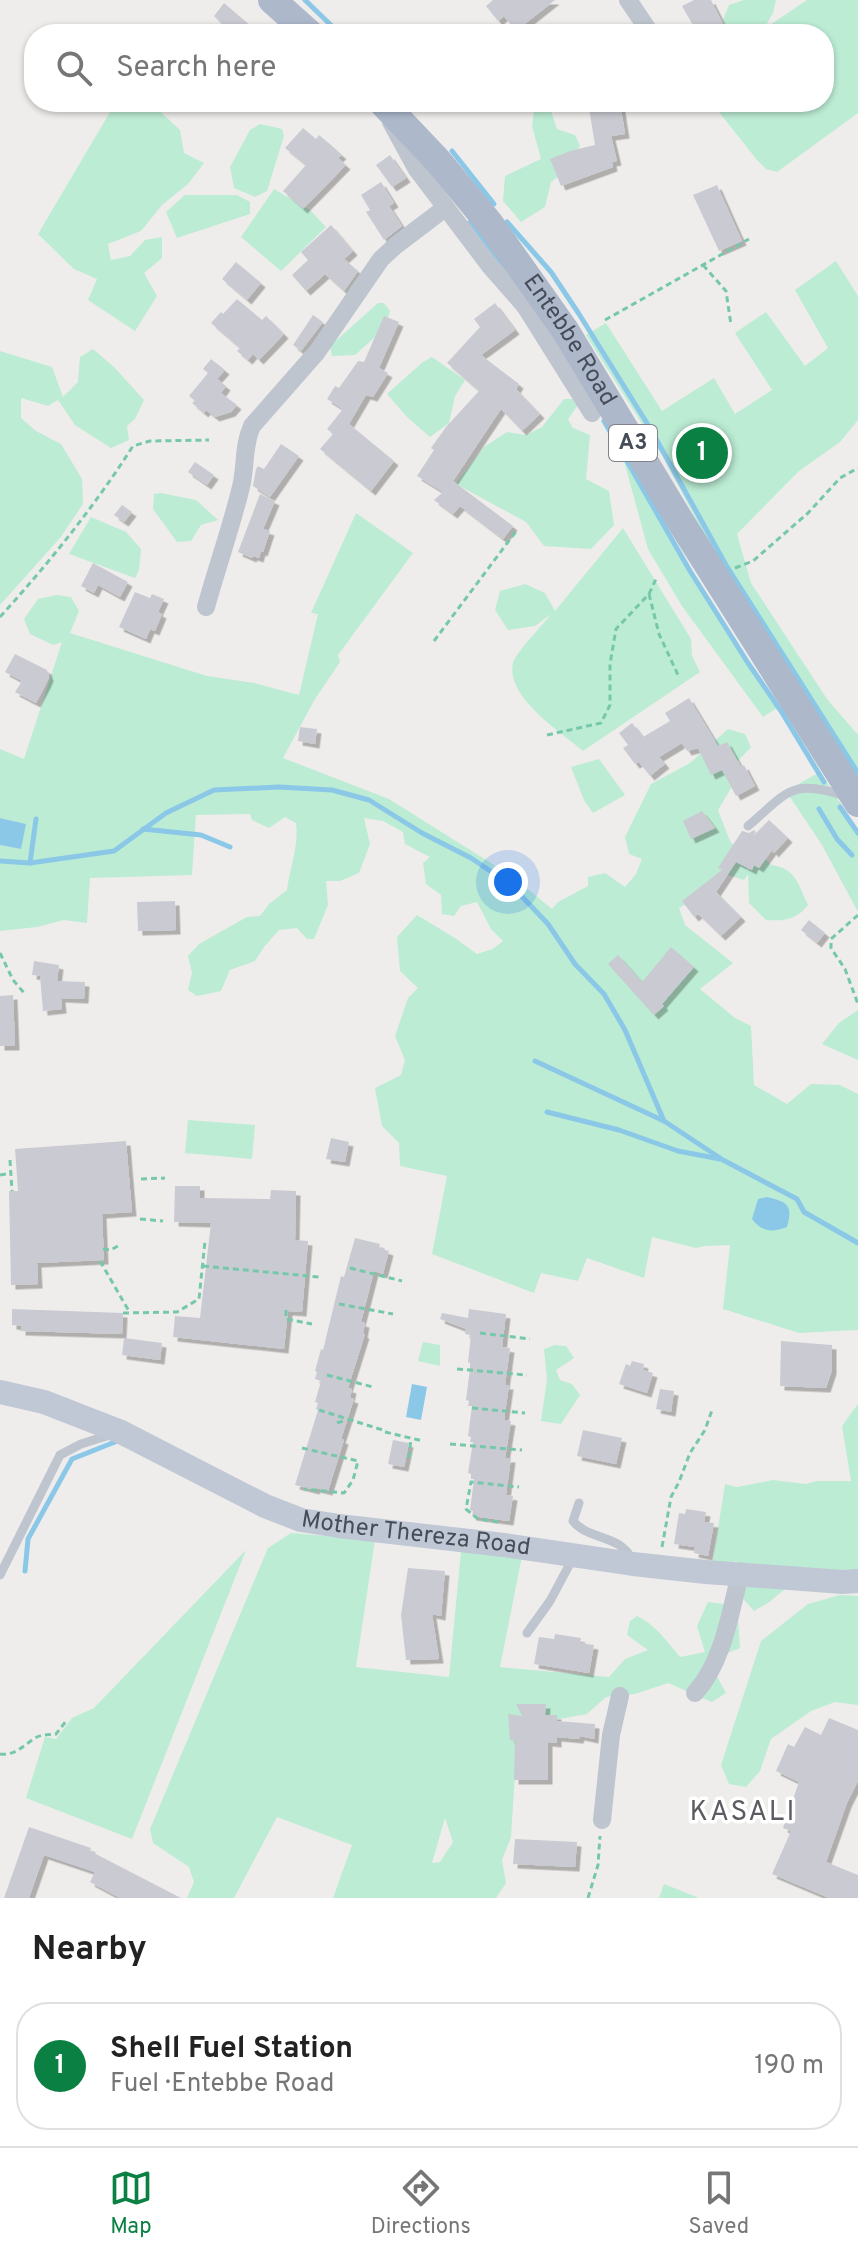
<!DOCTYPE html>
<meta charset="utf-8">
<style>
:root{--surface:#fff;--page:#f6f6f6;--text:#222;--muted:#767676;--line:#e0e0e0;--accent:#0b8043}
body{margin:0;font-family:Overpass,sans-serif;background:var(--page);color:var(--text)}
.you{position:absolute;left:508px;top:882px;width:28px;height:28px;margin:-20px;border:6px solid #fff;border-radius:50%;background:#1a73e8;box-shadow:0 0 0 12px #1a73e833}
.badge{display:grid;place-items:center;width:52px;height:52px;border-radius:50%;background:var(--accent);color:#fff;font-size:26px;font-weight:700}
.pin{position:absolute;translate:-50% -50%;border:4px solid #fff;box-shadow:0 2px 8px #0006}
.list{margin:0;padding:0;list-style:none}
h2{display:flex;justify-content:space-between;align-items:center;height:104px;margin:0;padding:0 32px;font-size:34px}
h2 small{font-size:26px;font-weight:400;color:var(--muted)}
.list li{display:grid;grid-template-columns:52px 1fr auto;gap:24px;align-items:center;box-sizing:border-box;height:128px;margin:0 16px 16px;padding:0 16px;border:2px solid var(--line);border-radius:32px}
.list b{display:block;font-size:30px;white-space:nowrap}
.list p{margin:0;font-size:26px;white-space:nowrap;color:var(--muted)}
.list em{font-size:26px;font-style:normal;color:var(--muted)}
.icon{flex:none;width:44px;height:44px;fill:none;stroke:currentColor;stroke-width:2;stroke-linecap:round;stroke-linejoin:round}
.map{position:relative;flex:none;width:858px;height:1898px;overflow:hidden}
.search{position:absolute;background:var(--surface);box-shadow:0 2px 6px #0004;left:24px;right:24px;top:24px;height:88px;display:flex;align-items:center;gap:20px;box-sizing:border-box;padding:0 28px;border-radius:32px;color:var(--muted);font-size:30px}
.sheet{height:248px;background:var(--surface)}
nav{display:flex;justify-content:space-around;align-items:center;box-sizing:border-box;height:112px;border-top:2px solid var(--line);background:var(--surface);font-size:22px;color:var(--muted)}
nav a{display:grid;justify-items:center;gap:4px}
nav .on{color:var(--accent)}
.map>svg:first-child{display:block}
.green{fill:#bcecd4;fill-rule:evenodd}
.water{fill:#8bc8e7}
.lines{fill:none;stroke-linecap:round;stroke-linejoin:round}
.stream{stroke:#8bc8e7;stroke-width:5}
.building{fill:#cacbd2;filter:url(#shadow)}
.path{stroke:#76c8aa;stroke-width:3;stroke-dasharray:6 4;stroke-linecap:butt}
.lane{stroke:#bec5ce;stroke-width:9}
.street{stroke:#bec5ce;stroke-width:18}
.secondary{stroke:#c0c7d5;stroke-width:24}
.primary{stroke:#adb8cb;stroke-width:28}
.labels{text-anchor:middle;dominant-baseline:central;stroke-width:7;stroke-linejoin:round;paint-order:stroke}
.shield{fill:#fff;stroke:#7e828b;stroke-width:2}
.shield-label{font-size:22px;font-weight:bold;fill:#464d59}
.street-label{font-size:24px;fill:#464d59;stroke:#fff}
.quarter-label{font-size:28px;letter-spacing:2px;fill:#5a5c61;stroke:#fff}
</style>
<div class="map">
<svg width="858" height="1898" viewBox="0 0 858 1898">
<defs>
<filter id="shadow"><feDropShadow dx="4.5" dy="4.5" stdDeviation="0" flood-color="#0004"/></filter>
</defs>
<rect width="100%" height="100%" fill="#efedec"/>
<!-- green -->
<g class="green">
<polygon points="744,0 776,0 773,13 764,29 807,0 858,0 858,113 777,172 766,169 757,160 711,102 824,102 824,34 731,34 723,20 729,5"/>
<polygon points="116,102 150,102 180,130 184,153 204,163 188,184 162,205 141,231 108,244 111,260 130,256 145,240 162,237 162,258 144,273 157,296 135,331 88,300 97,279 74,269 38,234"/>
<polygon points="535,102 548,102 557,129 575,135 580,146 564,172 551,182 545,207 521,222 503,201 505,176 541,159 532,126"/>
<polygon points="260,124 282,129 284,136 267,191 255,197 234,188 230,167 250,130"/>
<polygon points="274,189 310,210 326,227 281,271 241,237"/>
<polygon points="185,195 237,195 250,202 250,214 177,238 166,212"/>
<polygon points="836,261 858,296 858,420 840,442 799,471 737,534 751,583 827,699 858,735 858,781 712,549 663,457 586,335 606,323 662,411 714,378 735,414 772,390 735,333 766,312 805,366 828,348 795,290"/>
<polygon points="378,303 384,303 390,311 385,328 355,355 332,356 330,346"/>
<polygon points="93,349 114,367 144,400 135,419 127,426 129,440 111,448 75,425 58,400 48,406 21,398 21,418 36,431 61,444 82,479 83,504 60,538 0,605 0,351 52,367 63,397 78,382 80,357"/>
<polygon points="432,357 465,380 455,396 449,423 430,437 407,417 387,394 423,362"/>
<polygon points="564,399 576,399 578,405 568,419 573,428 590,435 586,479 609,491 614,525 591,549 544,546 526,522 456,484 484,447 507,432 526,435 542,427"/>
<polygon points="624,461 777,708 763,717 682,606 648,549"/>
<polygon points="161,493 196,500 218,520 201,525 191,541 177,542 153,509 154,494"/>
<path d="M356,513l57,40 -75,102 2,7 -25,37 -32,59 106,41 124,78 39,32 6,-7 30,-16v-9l17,-4 20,14 11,-13 6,-15 -13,-5 -4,-17 26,-53 39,-21 38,-34 17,5 6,13 -14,15 2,13 -21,35 12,31 12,14 6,16 7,-13 7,-3 9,10c25,3 27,19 37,40 -12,15 -23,16 -42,15l-17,-17 -1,-29 -4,6 -19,-6 -29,25 -17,9 6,17 48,38 -33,26 35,29 16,8 3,59 33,19 24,-20 29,1 18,9v236l-59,3 -76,-24 7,-64 -25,1 -9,2 -44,-11 -8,41 -57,-20 -9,23 -37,-8 -7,20 -102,-39 15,-78 -47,-10 -1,-23 -17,-17 -7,-38 26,-13 4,-15 -10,-24 13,-38 10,-10 -18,-17 -3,-34 20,-22 38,23 22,16 16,-5 10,-8 -12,-12 -14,-27 -16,4 -7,10 -12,-2 -1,-19 -15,-11 -3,-21 7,-6 -25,-13 -2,-12 -20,-11 -19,-3 6,26 -11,29 -19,8h-14l2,24 -14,34h-7l-10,-11 -18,2 -15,17 -9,14 -25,9 -9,21 -24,5 -9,-6 4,-17 -4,-17 11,-12 48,-27 13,-1 9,-12 18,-14c3,-23 12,-44 9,-67l-11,-6 -16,11 -17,-8 -2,-6 -54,1 -4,60 -102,3 -3,45 -23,-3 -27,7 -37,4v-86l21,4 4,-25 -25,-6v-69l24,10 38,-117 -9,3 -23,-11 -6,-15 14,-20 18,-4 15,2 8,14 -9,22 137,43 47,7 45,12 19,-81 -7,-1z"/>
<polygon points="91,517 126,532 141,549 139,570 135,578 69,554"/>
<path d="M623,528l68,111 1,17 8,16 -117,79c-22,-19 -78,-54 -70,-88 3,-11 30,-38 38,-49l-16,12 -27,4 -13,-20 5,-19 25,-7 20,9 10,18z"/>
<polygon points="599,759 625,795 593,813 584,800 571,767"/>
<polygon points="820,772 858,830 858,912 822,845 786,791"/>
<polygon points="858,1010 858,1060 822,1044 839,1023"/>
<polygon points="188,1120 255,1125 252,1159 185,1153"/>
<polygon points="423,1342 440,1345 440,1366 418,1361"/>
<polygon points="555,1345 566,1346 574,1358 556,1370 560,1380 572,1384 580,1395 561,1424 541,1421 547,1379 544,1349"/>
<polygon points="858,1404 858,1574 785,1589 768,1603 754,1611 729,1583 737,1561 712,1567 725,1484 737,1487 773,1480 806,1484 817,1481 851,1481 842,1426"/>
<path d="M291,1533l84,7 -19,127 93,10 12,-126 61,5 -22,111 109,10 16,-18 23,-9 -21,-15 3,-14 7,-5c19,9 30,26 43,41l25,-5 -8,-26 11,-24 17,2 13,16 2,28 -20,8 -7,13 13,24 -14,9 -44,-19 -33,11 -29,3 -19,17 -33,6 -39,54 -4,63 -9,23 4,23 -10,15h-163l19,-53 -75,-28 -43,81h-47l7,-16 -5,-15 -36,-24 -3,-14 118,-281zM445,1818l8,24 -13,20 -8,1z"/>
<polygon points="246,1550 132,1839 26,1798 45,1737 56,1739 72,1718 94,1708"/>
<polygon points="840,1595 858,1596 858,1705 835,1702 811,1711 771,1739 760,1771 746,1787 729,1784 721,1765 761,1641 808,1604"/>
<polygon points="664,1884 699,1898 659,1898"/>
</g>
<!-- water -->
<g class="water">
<polygon points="0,818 26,824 21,849 0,845"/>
<path d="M767,1197c21,5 26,8 20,30 -15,6 -25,5 -35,-8l6,-20z"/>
<polygon points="412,1384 427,1387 421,1420 406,1417"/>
</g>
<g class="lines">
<!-- stream -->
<g class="stream">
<polyline points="305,0 340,34"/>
<polyline points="452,151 494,204"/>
<polyline points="507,222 551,272 579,314 650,428 726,565 858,773"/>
<polyline points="469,223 507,272"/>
<polyline points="604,421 690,571 748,663 781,711 824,782"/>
<polyline points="840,807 858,833"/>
<polyline points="819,809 837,839 852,855"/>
<polyline points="143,829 201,835 230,847"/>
<polyline points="0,861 30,863 114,851 166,813 214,790 279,787 332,790 369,800 422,833 471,858 511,885 548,924 575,964 604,994 625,1030 664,1121"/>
<polyline points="30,863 36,819"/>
<polyline points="535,1061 664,1121 723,1160 797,1199 804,1212 858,1243"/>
<polyline points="547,1112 619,1130 678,1151 720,1159"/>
<polyline points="25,1571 28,1539 72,1459 120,1440"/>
</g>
</g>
<!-- building -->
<g class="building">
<polygon points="493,0 555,0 516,31 504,16 498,21 486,6"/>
<polygon points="694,0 711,0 728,34 710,34 707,24 702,27 700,23 694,27 682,6"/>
<polygon points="224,3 260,34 220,34 226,28 214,16"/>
<polygon points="588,102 620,102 625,134 611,136 617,161 612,162 613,167 561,186 550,159 570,151 595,145"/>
<polygon points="303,128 316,139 319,135 332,146 342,155 338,158 346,165 303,209 283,191 306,165 285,148"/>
<polygon points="390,155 406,178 392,187 376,165"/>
<polygon points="381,182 394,203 389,206 402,226 384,240 366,212 370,210 361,195"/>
<polygon points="717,185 742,241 719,251 693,195"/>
<polygon points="331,225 353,251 344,259 358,271 344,291 325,274 306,291 292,275 308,260 301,252"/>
<polygon points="236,262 261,283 247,300 222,279"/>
<polygon points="237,299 262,320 266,316 284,334 259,360 253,354 248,360 237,351 240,348 211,323 221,312 223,314"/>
<polygon points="495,303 515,330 481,355 519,384 516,389 540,414 522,431 501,409 453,481 513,526 503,539 460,506 453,514 434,500 443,492 417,476 434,450 431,448 446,427 479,391 447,363 480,327 474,319"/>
<polygon points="313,315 323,322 301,351 293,345"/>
<polygon points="384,316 399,322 379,368 388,373 373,397 366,395 349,424 394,461 371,491 320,449 333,434 327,429 343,409 327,399 335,386 339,388 358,361 364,362"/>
<polygon points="211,359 225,370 217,379 226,386 221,393 237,405 231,412 215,417 206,410 204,413 192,403 195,401 189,396 208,373 203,369"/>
<polygon points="281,444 299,456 270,497 253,486 256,469 258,466 264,469"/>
<polygon points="195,462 214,475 207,485 188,472"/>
<polygon points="260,494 275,501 263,529 270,531 263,552 261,551 259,558 253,556 252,558 238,552"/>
<polygon points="122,505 132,512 124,522 114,515"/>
<polygon points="93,563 128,582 120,597 98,585 94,593 81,586"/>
<polygon points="135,592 150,598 152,594 164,599 158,612 162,614 155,631 150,629 146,639 119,627"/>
<polygon points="15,654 47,670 49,677 46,684 36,703 15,692 22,681 5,672"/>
<polygon points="689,698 718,746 727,742 741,767 744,765 755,786 736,796 722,770 711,775 698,748 687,751 682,743 659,757 665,764 650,776 639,762 635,764 623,748 628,745 619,733 632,723 643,737 670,721 665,713"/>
<polygon points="300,727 317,729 315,744 298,741"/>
<polygon points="702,811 715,828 691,839 683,821"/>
<polygon points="769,820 788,838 774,853 772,850 759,868 754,865 752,870 736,862 716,892 741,917 721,936 698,914 694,917 682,901 722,870 718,868 742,831 749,833 754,830 756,832 753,836"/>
<polygon points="175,901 176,930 138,931 137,902"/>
<polygon points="809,920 825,933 817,943 801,930"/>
<polygon points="671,947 694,967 662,1004 664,1006 654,1015 608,964 618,955 642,982"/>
<polygon points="34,961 59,965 57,981 85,982 84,999 61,998 62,1009 43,1011 40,976 32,975"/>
<polygon points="13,995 15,1046 0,1046 0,996"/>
<polygon points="331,1138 349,1142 345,1162 326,1159"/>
<polygon points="126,1141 132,1212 102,1214 104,1260 37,1263 38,1284 11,1285 9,1191 18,1191 15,1149"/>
<polygon points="175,1186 200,1186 200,1198 270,1199 271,1190 296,1191 295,1240 308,1241 302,1312 288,1311 284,1349 173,1337 175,1316 200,1318 211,1223 174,1222"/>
<polygon points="355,1238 380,1244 379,1248 389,1251 383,1274 374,1271 361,1322 365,1323 363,1334 365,1334 348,1388 352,1389 350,1398 354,1399 341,1439 344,1440 328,1491 316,1488 315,1490 295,1485 318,1410 316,1409 318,1403 315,1402 321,1381 315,1379 317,1372 315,1371 321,1349 323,1350 341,1276 344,1277"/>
<polygon points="12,1309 123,1313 122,1334 21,1331 21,1326 12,1325"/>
<polygon points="469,1309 506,1314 502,1347 510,1348 505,1385 509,1385 504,1420 511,1421 505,1458 511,1458 506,1495 513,1496 509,1521 472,1516 473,1511 470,1510 474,1479 471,1479 471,1474 468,1473 473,1442 470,1442 471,1437 468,1436 472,1406 468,1406 469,1401 466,1400 470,1368 470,1363 468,1362 471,1335 465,1334 466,1329 440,1319 442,1313 468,1318"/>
<polygon points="124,1338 162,1343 160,1360 122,1355"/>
<polygon points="781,1341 832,1345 832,1370 826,1388 780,1386"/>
<polygon points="632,1361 644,1364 643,1370 653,1373 647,1393 619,1384 626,1364 630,1366"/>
<polygon points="660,1389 674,1391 671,1412 656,1409"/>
<polygon points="583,1430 622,1438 616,1464 577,1456"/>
<polygon points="393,1440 409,1443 404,1467 388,1464"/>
<polygon points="686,1509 706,1512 704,1522 714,1523 708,1556 694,1553 695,1547 674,1544 679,1513 685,1514"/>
<polygon points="408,1568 445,1571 441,1616 432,1614 439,1659 406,1660 401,1615"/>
<polygon points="555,1634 581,1638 580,1643 594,1645 589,1673 534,1664 539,1637 554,1639"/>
<polygon points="516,1704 546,1704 545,1715 557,1715 557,1721 595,1724 594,1739 580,1736 579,1739 557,1737 557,1743 548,1742 548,1780 514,1780 515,1741 510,1740 508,1714 522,1716"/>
<polygon points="829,1718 858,1730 858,1781 847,1803 826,1862 858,1875 858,1898 829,1898 772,1874 791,1831 783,1828 799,1782 776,1771 788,1744 794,1747 805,1727 821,1735"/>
<polygon points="29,1827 91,1848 90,1851 181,1898 120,1898 90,1882 95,1872 44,1855 29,1898 4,1898"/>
<polygon points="515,1839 577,1842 575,1867 513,1864"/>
</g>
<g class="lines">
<!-- path -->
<g class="path">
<polyline points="703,265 726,291 731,325"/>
<polyline points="605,320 749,239"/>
<polyline points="735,568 753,561 808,513 840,478 858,468"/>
<polyline points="649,594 659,634 678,675"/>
<path d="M0,617c49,-54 94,-110 133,-171l17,-5 59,-1"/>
<polyline points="434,641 517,530"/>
<polyline points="547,735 601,723 610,705 610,664 616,629 649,594 656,579"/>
<polyline points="858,915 831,939 831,948 845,969 858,1004"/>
<polyline points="0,953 13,980 25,994"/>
<polyline points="10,1160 12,1191"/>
<polyline points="0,1175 11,1173"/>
<polyline points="141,1179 165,1178"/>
<polyline points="140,1219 163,1221"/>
<polyline points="103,1249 111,1250 121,1244"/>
<polyline points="100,1261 130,1313"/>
<polyline points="203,1266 319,1277"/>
<polyline points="350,1268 402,1281"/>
<polyline points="339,1304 393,1314"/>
<polyline points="286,1310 286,1319 312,1324"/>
<polyline points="123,1313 177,1312 199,1299 205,1241"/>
<polyline points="480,1333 530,1339"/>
<polyline points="457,1369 527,1375"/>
<polyline points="327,1375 373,1387"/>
<polyline points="472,1408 525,1413"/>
<polyline points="319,1410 386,1431"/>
<polyline points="337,1423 346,1420"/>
<polyline points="385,1432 423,1441"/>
<polyline points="450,1444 522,1450"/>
<polyline points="302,1448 358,1461 353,1480 344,1493 304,1489"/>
<polyline points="409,1458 411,1438"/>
<polyline points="498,1522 478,1519 466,1509 471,1482 519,1487"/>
<polyline points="662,1547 671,1497 679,1482 690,1453 705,1430 712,1410"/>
<path d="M0,1754c15,2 24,-9 35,-16 7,-4 14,-3 21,-4l11,-14"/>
<polyline points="588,1898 598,1865 600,1836"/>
</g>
<!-- lane -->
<g class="lane">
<path d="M748,826c40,-34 43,-48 97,-30"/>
<path d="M579,1503l-6,18c16,20 48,13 59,39"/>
<polyline points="0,1575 60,1455 81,1444 113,1434"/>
<polyline points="527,1633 550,1601 573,1558"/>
</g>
<!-- street -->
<g class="street">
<polyline points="628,0 651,34"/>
<polyline points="391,122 416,168 490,266 525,306 592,413"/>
<path d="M206,607c11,-40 25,-79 35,-120 5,-20 2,-42 11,-61l65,-74 64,-93 14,-13 50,-38"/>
<path d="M695,1693c28,-31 35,-79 45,-119"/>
<polyline points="602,1820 611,1735 620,1696"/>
</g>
<!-- secondary -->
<path class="secondary" id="s1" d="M0,1392l44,10 77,30 144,74 36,14 38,6 165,19 129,19 73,8 137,10 15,-1"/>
<!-- primary -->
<g class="primary">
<polyline points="272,0 310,34"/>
<path id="s2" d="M382,102l56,59 52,63 75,106 114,189 179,284"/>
</g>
</g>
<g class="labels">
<!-- shield labels -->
<rect class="shield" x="609" y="425" width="48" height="36" rx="6"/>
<g class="shield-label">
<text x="633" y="443">A3</text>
</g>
<!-- street labels -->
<g class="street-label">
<text stroke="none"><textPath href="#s2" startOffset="304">Entebbe Road</textPath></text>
<text stroke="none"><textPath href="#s1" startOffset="444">Mother Thereza Road</textPath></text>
</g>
<!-- quarter labels -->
<g class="quarter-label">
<text x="743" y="1813">KASALI</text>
</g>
</g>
</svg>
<div class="you"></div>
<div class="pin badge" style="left:702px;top:453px">1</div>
<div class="search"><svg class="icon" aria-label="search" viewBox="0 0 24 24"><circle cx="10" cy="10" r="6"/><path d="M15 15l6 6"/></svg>Search here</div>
</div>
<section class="sheet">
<h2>Nearby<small></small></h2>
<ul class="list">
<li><span class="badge">1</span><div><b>Shell Fuel Station</b><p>Fuel · Entebbe Road</p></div><em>190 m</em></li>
</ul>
</section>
<nav>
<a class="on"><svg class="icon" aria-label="map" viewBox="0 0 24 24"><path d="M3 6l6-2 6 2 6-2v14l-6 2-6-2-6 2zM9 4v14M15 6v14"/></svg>Map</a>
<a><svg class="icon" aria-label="directions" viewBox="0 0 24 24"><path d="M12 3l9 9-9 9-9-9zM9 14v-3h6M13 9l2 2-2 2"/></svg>Directions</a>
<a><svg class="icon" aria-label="saved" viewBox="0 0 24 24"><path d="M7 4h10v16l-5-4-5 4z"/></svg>Saved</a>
</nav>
